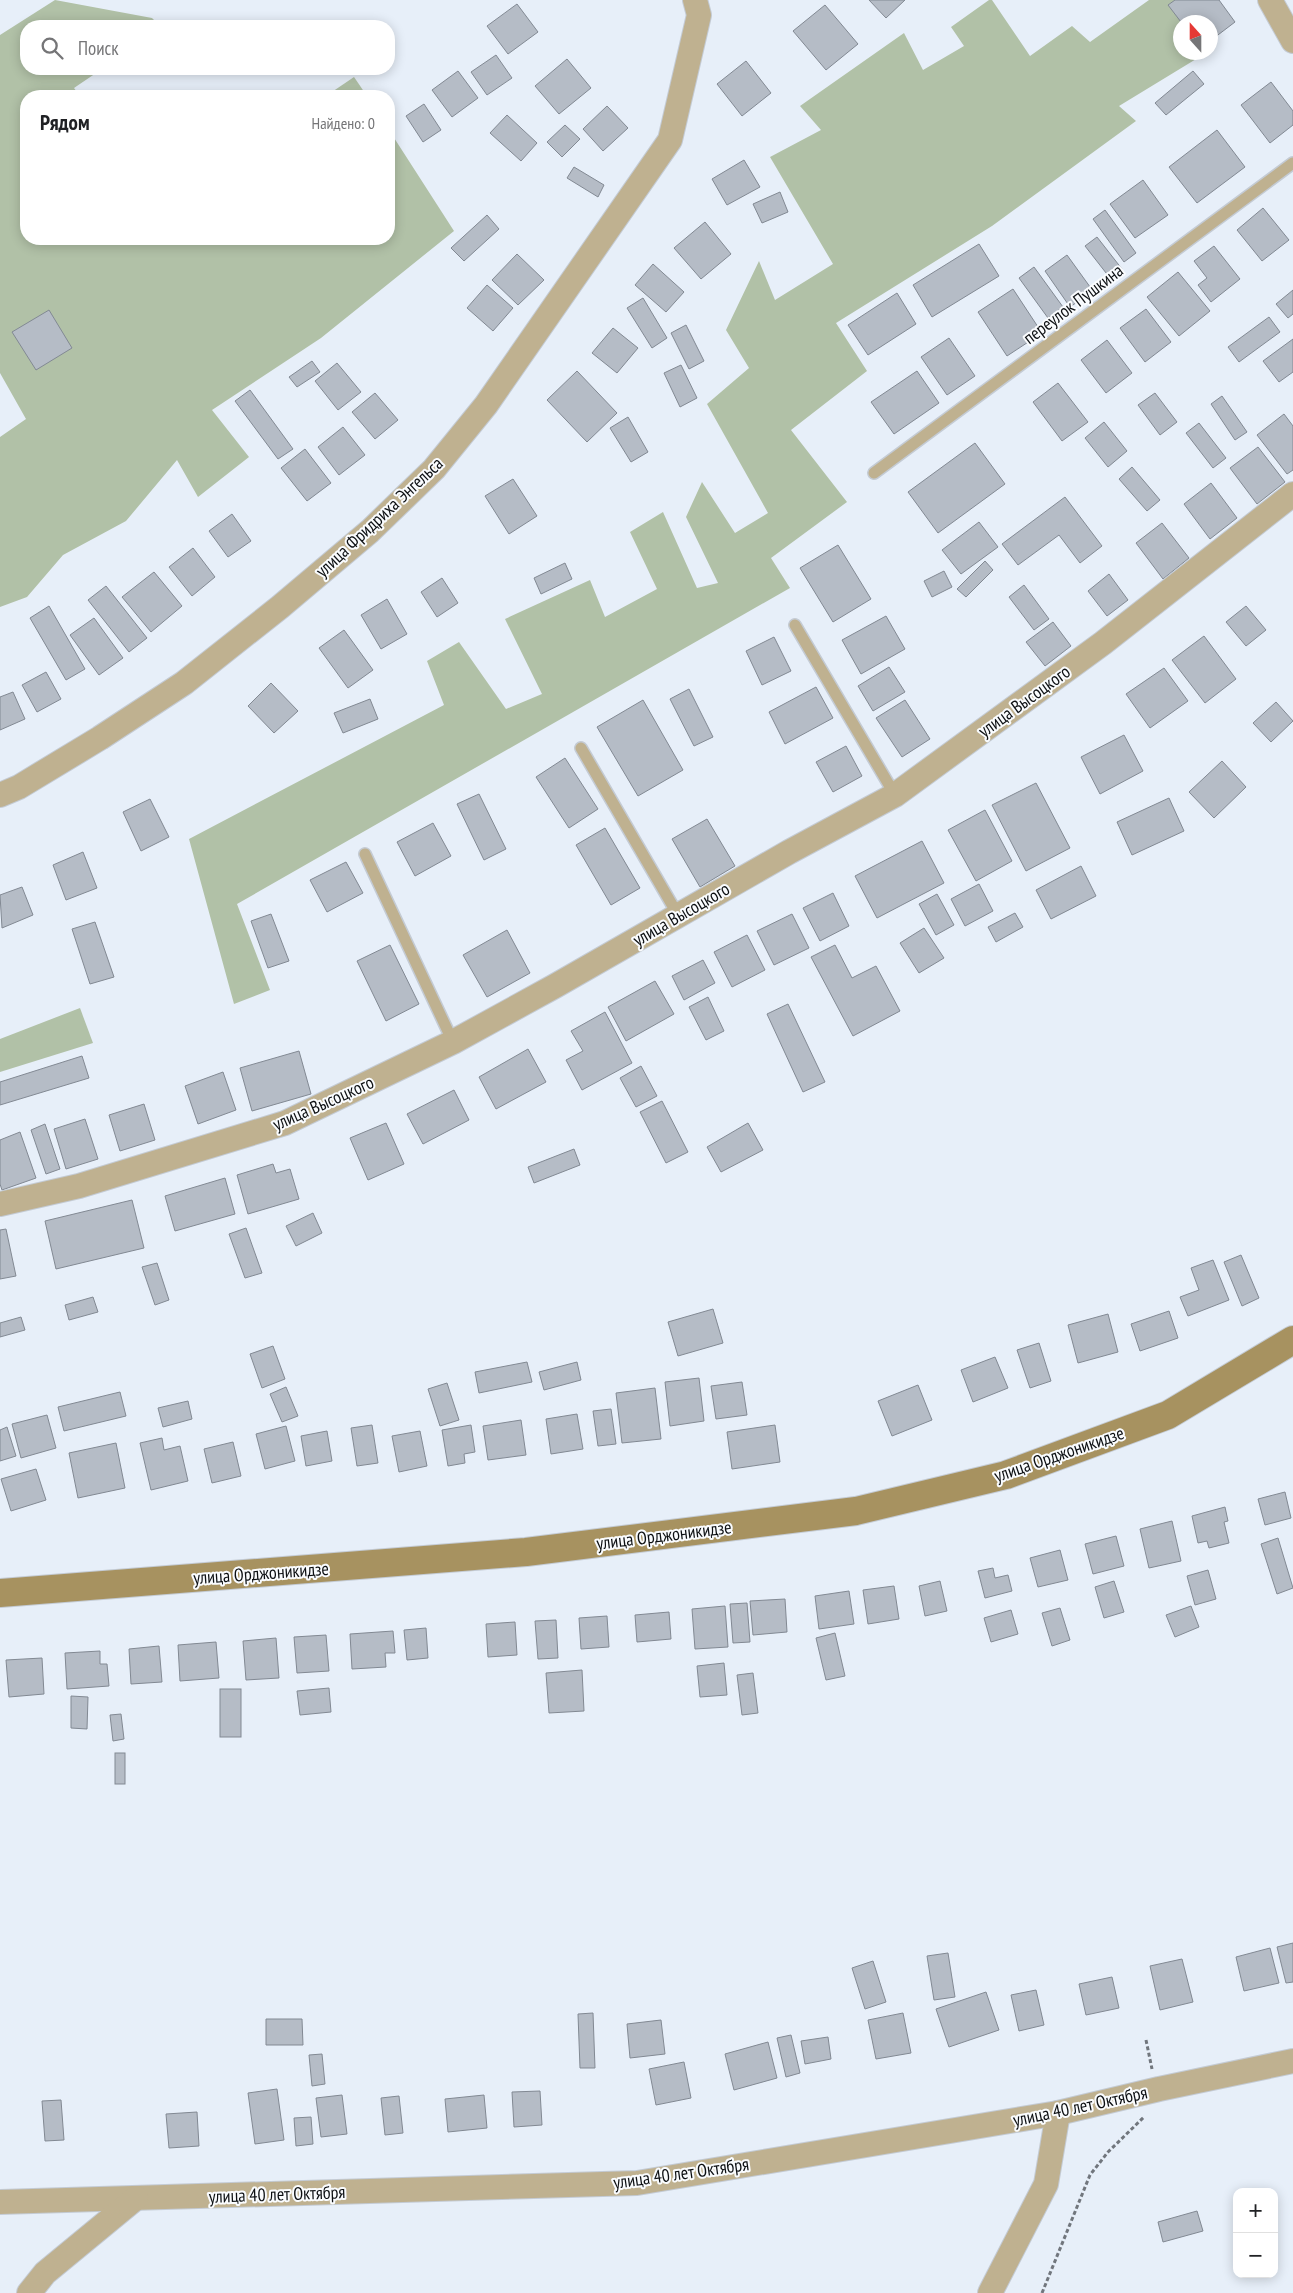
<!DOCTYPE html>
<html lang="ru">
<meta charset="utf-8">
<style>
:root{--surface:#fff;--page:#f2f2f2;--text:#202124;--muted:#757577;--line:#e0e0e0}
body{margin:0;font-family:"PT Sans Narrow",sans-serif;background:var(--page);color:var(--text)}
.controls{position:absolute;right:15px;bottom:15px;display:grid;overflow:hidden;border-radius:10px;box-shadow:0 2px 12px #0003}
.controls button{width:45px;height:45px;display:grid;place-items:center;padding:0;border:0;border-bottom:1px solid var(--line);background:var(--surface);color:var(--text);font:25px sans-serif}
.compass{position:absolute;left:1173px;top:15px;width:45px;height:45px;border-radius:50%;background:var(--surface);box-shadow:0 2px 12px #0003;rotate:339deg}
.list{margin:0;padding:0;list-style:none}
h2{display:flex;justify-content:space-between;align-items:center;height:65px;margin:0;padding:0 20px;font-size:21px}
h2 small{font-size:16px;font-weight:400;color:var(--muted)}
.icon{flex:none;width:28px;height:28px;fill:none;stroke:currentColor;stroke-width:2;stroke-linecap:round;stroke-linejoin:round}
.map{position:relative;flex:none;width:1293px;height:2293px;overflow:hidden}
.search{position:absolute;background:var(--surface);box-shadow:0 2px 12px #0003;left:20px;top:20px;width:375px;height:55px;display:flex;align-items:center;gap:12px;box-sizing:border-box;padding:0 18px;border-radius:20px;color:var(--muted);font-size:19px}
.panel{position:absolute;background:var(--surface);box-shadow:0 2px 12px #0003;left:20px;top:90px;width:375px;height:155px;border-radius:20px}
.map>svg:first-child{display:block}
.green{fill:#b1c1a7}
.building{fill:#b5bcc6;stroke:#828993}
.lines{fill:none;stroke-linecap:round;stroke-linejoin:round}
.service-casing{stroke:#c4cbd4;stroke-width:14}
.minor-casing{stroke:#c4cbd4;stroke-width:26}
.secondary-casing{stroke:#c4cbd4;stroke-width:30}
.path{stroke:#71767d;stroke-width:3;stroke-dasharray:4 2.5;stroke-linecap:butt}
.service{stroke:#bfb190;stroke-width:11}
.minor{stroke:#bfb190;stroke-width:24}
.secondary{stroke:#a79260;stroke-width:28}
.labels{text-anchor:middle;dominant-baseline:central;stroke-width:4;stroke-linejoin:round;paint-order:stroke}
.street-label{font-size:18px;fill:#0c0f12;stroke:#fafcfe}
</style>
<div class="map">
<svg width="1293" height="2293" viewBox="0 0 1293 2293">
<rect width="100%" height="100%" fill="#e7eff9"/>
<!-- green -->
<g class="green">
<polygon points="55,0 152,18 160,26 26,26 26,69 102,69 74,88 80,96 26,96 26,239 389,239 389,130 454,231 321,338 212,410 249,457 198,497 177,460 126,521 63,555 27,597 0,607 0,437 26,419 0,373 0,35"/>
<polygon points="989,0 992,0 1030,56 1072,26 1090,42 1149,0 1189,0 1204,22 1180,22 1180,52 1206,53 1119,106 1136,121 992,226 836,323 867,371 791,430 847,502 771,558 790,588 237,904 270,990 234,1004 189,839 444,705 427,661 459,642 506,709 542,694 505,619 590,580 605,617 657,589 630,532 663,512 697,588 718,583 686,517 702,482 735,533 768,513 707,404 749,368 726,330 759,261 775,300 833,264 770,157 821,130 800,106 904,33 923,70 964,46 951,27"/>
<polygon points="354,77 367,96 326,96"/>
<polygon points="80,1008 93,1043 0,1072 0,1039"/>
</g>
<!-- building -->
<g class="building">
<polygon points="869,0 905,0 886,18"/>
<polygon points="1175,0 1219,0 1235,22 1210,41 1210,22 1181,22 1168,5"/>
<polygon points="517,4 538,32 508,54 487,26"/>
<polygon points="825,5 858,44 826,70 793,31"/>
<polygon points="496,55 512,78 487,95 471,72"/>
<polygon points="567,59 591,88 559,114 535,86"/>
<polygon points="746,61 771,93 742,116 717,84"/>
<polygon points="458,71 478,98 452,117 432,90"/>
<polygon points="1193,71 1204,84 1166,115 1155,103"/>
<polygon points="1271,82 1293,111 1293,125 1270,143 1241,105"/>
<polygon points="424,104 441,130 423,142 406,116"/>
<polygon points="607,106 628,128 603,151 583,129"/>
<polygon points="507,115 537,143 521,161 490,133"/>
<polygon points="565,125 580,139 562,157 547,142"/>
<polygon points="1217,130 1245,167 1197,203 1169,167"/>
<polygon points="744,160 760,187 727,205 712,179"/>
<polygon points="574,167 604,185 598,197 567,178"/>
<polygon points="1143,180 1168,215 1135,238 1110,204"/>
<polygon points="780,192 788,212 762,223 753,204"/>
<polygon points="1263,208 1289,240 1262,261 1237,230"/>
<polygon points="1105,210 1136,253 1124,262 1093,219"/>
<polygon points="487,215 499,229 464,261 451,248"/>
<polygon points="705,222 731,254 701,279 674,248"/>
<polygon points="1097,237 1122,269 1110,278 1085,246"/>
<polygon points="979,244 999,276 932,317 913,285"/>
<polygon points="1214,246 1240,279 1211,302 1198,285 1207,278 1194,261"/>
<polygon points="517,254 544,280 518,305 492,280"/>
<polygon points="1067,255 1093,291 1070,307 1045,271"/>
<polygon points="653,264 684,292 666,312 635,285"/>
<polygon points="1034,267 1063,307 1048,318 1019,278"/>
<polygon points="1178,272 1210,311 1179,336 1147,297"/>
<polygon points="487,285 513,308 493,331 467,308"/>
<polygon points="1013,289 1042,333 1007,356 978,312"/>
<polygon points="1293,290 1293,314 1288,318 1276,304"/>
<polygon points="897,293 916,324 868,355 848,325"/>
<polygon points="643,298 667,338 652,348 627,308"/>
<polygon points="1146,309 1171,342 1145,362 1120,328"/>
<polygon points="49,310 72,348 36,370 12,332"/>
<polygon points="1269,317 1280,332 1239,362 1228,347"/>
<polygon points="686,325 704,361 689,369 671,333"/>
<polygon points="613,328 638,348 617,373 592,353"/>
<polygon points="949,338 975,376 947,395 921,357"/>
<polygon points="1293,339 1293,372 1279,382 1263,361"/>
<polygon points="1107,340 1132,373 1106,393 1081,360"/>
<polygon points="312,361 320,372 297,387 289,377"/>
<polygon points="337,363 361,392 338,410 315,381"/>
<polygon points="681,365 697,398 680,407 664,373"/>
<polygon points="577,371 617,413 587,442 547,400"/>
<polygon points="917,371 939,403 894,434 871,402"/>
<polygon points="1058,383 1088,422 1062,441 1033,402"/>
<polygon points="250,390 293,449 278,459 235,401"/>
<polygon points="375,393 398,420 375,439 352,412"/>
<polygon points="1155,393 1177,422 1160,435 1138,405"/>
<polygon points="1222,396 1247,432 1235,440 1211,404"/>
<polygon points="1284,414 1293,426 1293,470 1287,474 1257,435"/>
<polygon points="628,417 648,452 631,462 610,428"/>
<polygon points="1104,422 1127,451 1108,467 1085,438"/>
<polygon points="1199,423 1226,458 1213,468 1186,433"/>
<polygon points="343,427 365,455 339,475 318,447"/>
<polygon points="975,443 1005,484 938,533 908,492"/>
<polygon points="1258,447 1285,482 1257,504 1230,468"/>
<polygon points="305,449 331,483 307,501 281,468"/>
<polygon points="1132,467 1160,500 1147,511 1119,479"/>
<polygon points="513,479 537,516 509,534 485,496"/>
<polygon points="1211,483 1237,518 1210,539 1184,504"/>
<polygon points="1065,497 1102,546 1080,563 1059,535 1018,565 1002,544"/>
<polygon points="232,514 251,541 228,557 209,531"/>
<polygon points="979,522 998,547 961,574 942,550"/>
<polygon points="1162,523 1189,558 1163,579 1136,543"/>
<polygon points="838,545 871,599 833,622 800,568"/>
<polygon points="193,548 215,577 192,596 169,567"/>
<polygon points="985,561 993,570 966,597 957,589"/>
<polygon points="565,563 572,579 541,594 534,578"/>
<polygon points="944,571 952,587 932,597 924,581"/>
<polygon points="154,572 182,606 151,632 122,597"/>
<polygon points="1109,574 1128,600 1107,616 1088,591"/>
<polygon points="442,578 458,603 437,617 421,592"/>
<polygon points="1024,585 1049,619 1034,630 1009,597"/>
<polygon points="106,586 147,638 129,652 88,600"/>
<polygon points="387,599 407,634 381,649 361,615"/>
<polygon points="49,606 85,669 66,680 30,618"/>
<polygon points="1246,606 1266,630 1246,646 1226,622"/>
<polygon points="886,616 905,649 861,674 842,640"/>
<polygon points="94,618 123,658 99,675 70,635"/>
<polygon points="1053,622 1071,646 1045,666 1026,642"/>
<polygon points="344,630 373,670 348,688 319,648"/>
<polygon points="1204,636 1236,679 1205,703 1172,660"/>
<polygon points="774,637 791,671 762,685 746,651"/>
<polygon points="889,667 905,692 873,711 858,686"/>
<polygon points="1164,668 1188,701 1150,728 1126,694"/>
<polygon points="46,672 61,699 37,712 22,685"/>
<polygon points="271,683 298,711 274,733 248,706"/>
<polygon points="816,687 833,718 785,744 769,712"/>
<polygon points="689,689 713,737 694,746 670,699"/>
<polygon points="13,692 25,719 0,730 0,697"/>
<polygon points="370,699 378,719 343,733 334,713"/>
<polygon points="643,700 683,770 638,796 597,727"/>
<polygon points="905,700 930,739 902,757 876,718"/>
<polygon points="1276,702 1293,721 1271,742 1253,723"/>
<polygon points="1124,735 1143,771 1100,794 1081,757"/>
<polygon points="846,746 862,776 833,792 816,762"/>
<polygon points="565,758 598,809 569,828 536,777"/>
<polygon points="1222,761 1246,787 1214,818 1189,792"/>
<polygon points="1036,783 1070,848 1026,871 992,805"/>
<polygon points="479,794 506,849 484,860 457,804"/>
<polygon points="1169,798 1184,831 1132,855 1117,822"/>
<polygon points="150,799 169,837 141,851 123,812"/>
<polygon points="985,810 1012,861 976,881 948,830"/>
<polygon points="707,819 735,866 700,887 672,839"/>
<polygon points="433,823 451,856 415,876 397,842"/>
<polygon points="605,828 640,888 611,905 576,845"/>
<polygon points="922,841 944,883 877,918 855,876"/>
<polygon points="83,852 97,888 66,900 53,865"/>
<polygon points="346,862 363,893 327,912 310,880"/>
<polygon points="1081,866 1096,896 1051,919 1036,890"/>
<polygon points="979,884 993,911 965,926 951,899"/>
<polygon points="22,887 33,915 2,928 0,895"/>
<polygon points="833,893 849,926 820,941 803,908"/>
<polygon points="937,894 954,925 936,935 919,904"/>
<polygon points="1015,913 1023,927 996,942 988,927"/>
<polygon points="271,914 289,961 268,968 251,921"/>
<polygon points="792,914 809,948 774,965 757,931"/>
<polygon points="95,922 114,977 90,984 72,929"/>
<polygon points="924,928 944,958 919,973 900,943"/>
<polygon points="507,930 530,973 487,997 463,955"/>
<polygon points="747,935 765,970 732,987 714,952"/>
<polygon points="390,945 419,1004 386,1021 357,961"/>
<polygon points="835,945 852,978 876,966 900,1011 853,1036 811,957"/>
<polygon points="703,960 715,983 684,1000 672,976"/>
<polygon points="655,981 674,1014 626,1041 608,1007"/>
<polygon points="708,997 724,1031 706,1040 689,1007"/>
<polygon points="788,1004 825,1082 803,1092 767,1014"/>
<polygon points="605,1012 632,1063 582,1090 566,1060 583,1051 571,1031"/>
<polygon points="528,1049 546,1082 496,1109 479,1077"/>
<polygon points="299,1051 311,1094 252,1111 240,1068"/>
<polygon points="82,1056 89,1078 0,1105 0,1082"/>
<polygon points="641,1066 657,1096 636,1107 620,1078"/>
<polygon points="223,1072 236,1110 198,1124 185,1086"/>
<polygon points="454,1090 469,1120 423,1144 407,1114"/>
<polygon points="662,1101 688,1152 666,1163 640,1112"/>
<polygon points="144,1104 155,1140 120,1151 109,1115"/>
<polygon points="85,1119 98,1159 66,1169 54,1129"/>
<polygon points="386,1123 404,1164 368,1180 350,1138"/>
<polygon points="748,1123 763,1150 721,1172 707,1147"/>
<polygon points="45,1124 60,1169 46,1174 31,1130"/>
<polygon points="20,1132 36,1178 2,1190 0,1184 0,1140"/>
<polygon points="574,1149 580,1165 534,1183 528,1167"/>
<polygon points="273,1164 276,1173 290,1169 299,1199 248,1214 237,1175"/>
<polygon points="225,1178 235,1214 175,1231 165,1196"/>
<polygon points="132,1200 144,1248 56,1269 45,1221"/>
<polygon points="313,1213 322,1233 296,1246 286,1226"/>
<polygon points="246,1228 262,1273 245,1278 229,1234"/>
<polygon points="6,1229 16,1276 0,1279 0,1230"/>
<polygon points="1241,1255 1259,1298 1242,1306 1224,1262"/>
<polygon points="1213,1260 1229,1300 1188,1316 1180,1297 1199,1290 1191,1268"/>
<polygon points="157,1263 169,1300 155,1305 142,1267"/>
<polygon points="93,1297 98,1312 69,1320 65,1305"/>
<polygon points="713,1309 723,1343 678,1356 668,1322"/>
<polygon points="1169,1311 1178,1338 1140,1351 1131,1324"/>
<polygon points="1108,1314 1118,1352 1078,1363 1068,1325"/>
<polygon points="21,1317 25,1330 0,1337 0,1323"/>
<polygon points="1039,1343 1051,1381 1030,1388 1017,1350"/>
<polygon points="273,1346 285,1379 262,1388 250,1354"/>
<polygon points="995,1357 1008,1388 973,1402 961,1370"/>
<polygon points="527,1362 532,1382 479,1393 475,1372"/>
<polygon points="577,1362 581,1380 544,1390 539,1372"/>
<polygon points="699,1378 704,1421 670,1426 665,1382"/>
<polygon points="742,1382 747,1415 716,1419 711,1386"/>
<polygon points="447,1383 459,1420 440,1426 428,1389"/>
<polygon points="918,1385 932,1420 892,1436 878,1401"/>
<polygon points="286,1387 298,1416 282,1422 270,1394"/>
<polygon points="655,1388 661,1439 622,1443 616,1393"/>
<polygon points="120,1392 126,1416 64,1431 58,1407"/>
<polygon points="188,1401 192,1419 163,1427 158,1408"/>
<polygon points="611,1409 616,1444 598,1446 593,1411"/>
<polygon points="577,1414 583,1449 551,1454 546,1419"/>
<polygon points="47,1415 56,1448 21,1458 12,1424"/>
<polygon points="521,1420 526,1455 488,1460 483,1426"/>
<polygon points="372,1425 378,1463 357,1466 351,1428"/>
<polygon points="471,1425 475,1452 464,1454 465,1463 448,1466 442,1430"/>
<polygon points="775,1425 780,1462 732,1469 727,1432"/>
<polygon points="286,1426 295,1461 265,1469 256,1434"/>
<polygon points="7,1427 16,1456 0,1461 0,1430"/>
<polygon points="327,1431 332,1461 306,1466 301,1436"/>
<polygon points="420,1431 427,1466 399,1472 392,1436"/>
<polygon points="162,1438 164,1450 180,1446 188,1481 151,1490 140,1443"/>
<polygon points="233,1442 241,1476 212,1483 204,1449"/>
<polygon points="116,1443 125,1488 78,1498 69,1453"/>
<polygon points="36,1469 46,1500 11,1511 1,1479"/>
<polygon points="1285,1492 1291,1518 1265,1525 1258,1499"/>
<polygon points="1225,1507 1228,1521 1224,1522 1229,1543 1209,1548 1207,1541 1198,1543 1192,1516"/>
<polygon points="1172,1521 1181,1561 1149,1568 1140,1529"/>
<polygon points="1116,1536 1124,1566 1093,1574 1085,1544"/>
<polygon points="1278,1538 1293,1588 1277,1594 1261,1544"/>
<polygon points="1060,1550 1068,1580 1038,1587 1030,1558"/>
<polygon points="993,1568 995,1578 1008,1575 1012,1591 985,1598 978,1571"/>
<polygon points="1208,1570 1216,1599 1195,1605 1187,1576"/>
<polygon points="940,1581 947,1611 925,1616 919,1586"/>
<polygon points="1114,1581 1124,1612 1104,1618 1095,1587"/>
<polygon points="894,1586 899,1619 868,1624 863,1590"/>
<polygon points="849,1591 854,1624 819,1629 815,1596"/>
<polygon points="785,1599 787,1632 753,1635 750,1601"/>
<polygon points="747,1603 750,1642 733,1643 730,1604"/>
<polygon points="725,1606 728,1647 695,1649 692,1609"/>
<polygon points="1191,1606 1199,1627 1175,1637 1166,1615"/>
<polygon points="1060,1608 1070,1640 1052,1646 1042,1613"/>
<polygon points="1011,1610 1018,1634 991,1642 984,1618"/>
<polygon points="669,1612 671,1639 637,1642 635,1615"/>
<polygon points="607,1616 609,1647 581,1649 579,1618"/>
<polygon points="556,1620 558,1658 538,1659 535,1621"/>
<polygon points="515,1622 517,1655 488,1657 486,1624"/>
<polygon points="426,1628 428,1658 407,1660 404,1630"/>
<polygon points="393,1631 395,1653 385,1653 386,1667 352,1669 350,1634"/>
<polygon points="835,1633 845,1676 826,1680 816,1638"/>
<polygon points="326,1635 329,1671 297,1673 294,1637"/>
<polygon points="276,1638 279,1678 246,1680 243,1641"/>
<polygon points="216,1642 219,1678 180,1681 178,1645"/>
<polygon points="159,1646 162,1682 131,1684 129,1649"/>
<polygon points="100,1651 100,1664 107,1664 109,1686 67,1689 65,1653"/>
<polygon points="42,1658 44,1694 9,1697 6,1660"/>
<polygon points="724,1663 727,1695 700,1697 697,1666"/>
<polygon points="582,1670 584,1711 549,1713 546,1673"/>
<polygon points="753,1673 758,1713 742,1715 737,1675"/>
<polygon points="329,1688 331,1712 300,1715 297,1691"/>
<rect x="220" y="1689" width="21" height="48"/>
<polygon points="71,1696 88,1697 87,1729 71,1728"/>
<polygon points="121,1714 124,1739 113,1741 110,1715"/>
<rect x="115" y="1753" width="10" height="31"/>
<polygon points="1293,1943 1293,1982 1286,1983 1277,1947"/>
<polygon points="1270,1948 1279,1983 1244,1991 1236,1957"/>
<polygon points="948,1953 955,1997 934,2000 927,1956"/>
<polygon points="1182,1959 1193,2002 1160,2010 1150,1966"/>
<polygon points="873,1961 886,2002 865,2009 852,1968"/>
<polygon points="1112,1977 1119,2008 1086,2015 1079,1984"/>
<polygon points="1036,1990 1044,2025 1019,2031 1011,1995"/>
<polygon points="986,1992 999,2030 949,2047 936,2009"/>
<polygon points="593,2013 595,2068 580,2068 578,2014"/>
<polygon points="903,2013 911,2053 876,2059 868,2020"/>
<polygon points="266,2019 302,2019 303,2045 266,2045"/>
<polygon points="661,2020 665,2054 630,2058 627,2024"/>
<polygon points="791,2035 800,2073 786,2077 777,2038"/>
<polygon points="828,2037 831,2059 805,2064 801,2041"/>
<polygon points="768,2042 777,2078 734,2090 725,2054"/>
<polygon points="322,2054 325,2084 312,2086 309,2055"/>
<polygon points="684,2062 691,2098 656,2105 649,2069"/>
<polygon points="277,2089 284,2140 255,2144 248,2093"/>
<polygon points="540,2091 542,2125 514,2127 512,2092"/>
<polygon points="342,2095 347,2134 321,2137 316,2098"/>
<polygon points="484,2095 487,2128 448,2132 445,2099"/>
<polygon points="399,2096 403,2133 385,2135 381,2098"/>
<polygon points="61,2100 64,2140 45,2141 42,2101"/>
<polygon points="197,2112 199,2146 169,2148 166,2114"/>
<polygon points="311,2117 313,2144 296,2146 294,2118"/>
<polygon points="1197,2211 1203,2231 1163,2242 1158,2222"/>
</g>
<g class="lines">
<!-- service casing -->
<g class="service-casing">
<g id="service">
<polyline points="874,473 1293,163"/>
<polyline points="795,625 895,795"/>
<polyline points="581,748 678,915"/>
<polyline points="365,854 453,1042"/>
</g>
</g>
<!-- minor casing -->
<g class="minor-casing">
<g id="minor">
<polyline points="1270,0 1293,41"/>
<polyline points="0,795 19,787 100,738 184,683 280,607 370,531 434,469 486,405 670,140 699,15 695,0"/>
<polyline points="0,1204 79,1186 285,1123 453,1042 555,986 789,852 895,795 1103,643 1293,494"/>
<polyline points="0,2202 637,2183 1058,2113 1159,2089 1293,2061"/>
<polyline points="29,2293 45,2273 136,2198"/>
<polyline points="990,2293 1046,2184 1058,2113"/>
</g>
</g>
<!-- secondary casing -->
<g class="secondary-casing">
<polyline id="secondary" points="0,1593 526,1552 856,1511 1006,1475 1168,1415 1293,1340"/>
</g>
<!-- path -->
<g class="path">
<polyline points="1146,2040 1152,2069"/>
<polyline points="1042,2293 1090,2175 1108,2152 1144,2117"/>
</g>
<!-- service -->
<use href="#service" class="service"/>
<!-- minor -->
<use href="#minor" class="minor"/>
<!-- secondary -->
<use href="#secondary" class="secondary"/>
</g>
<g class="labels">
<!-- street labels -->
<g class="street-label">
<text transform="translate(1073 304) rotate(-37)">переулок Пушкина</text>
<text transform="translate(379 517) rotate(-43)">улица Фридриха Энгельса</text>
<text transform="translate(1024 701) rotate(-36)">улица Высоцкого</text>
<text transform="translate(681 914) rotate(-30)">улица Высоцкого</text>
<text transform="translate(323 1103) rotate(-24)">улица Высоцкого</text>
<text transform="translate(1059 1454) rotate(-19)">улица Орджоникидзе</text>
<text transform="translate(664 1535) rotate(-7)">улица Орджоникидзе</text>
<text transform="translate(261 1573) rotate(-4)">улица Орджоникидзе</text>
<text transform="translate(1080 2106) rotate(-12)">улица 40 лет Октября</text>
<text transform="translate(681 2173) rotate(-8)">улица 40 лет Октября</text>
<text transform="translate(277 2194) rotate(-2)">улица 40 лет Октября</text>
</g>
</g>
</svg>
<div class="controls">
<button>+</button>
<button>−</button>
</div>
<svg class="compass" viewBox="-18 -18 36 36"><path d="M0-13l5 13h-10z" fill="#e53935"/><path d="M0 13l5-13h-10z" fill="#757577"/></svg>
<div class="search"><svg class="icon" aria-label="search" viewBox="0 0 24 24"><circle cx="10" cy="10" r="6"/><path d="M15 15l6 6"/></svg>Поиск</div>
<section class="panel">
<h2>Рядом<small>Найдено: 0</small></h2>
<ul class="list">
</ul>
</section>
</div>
